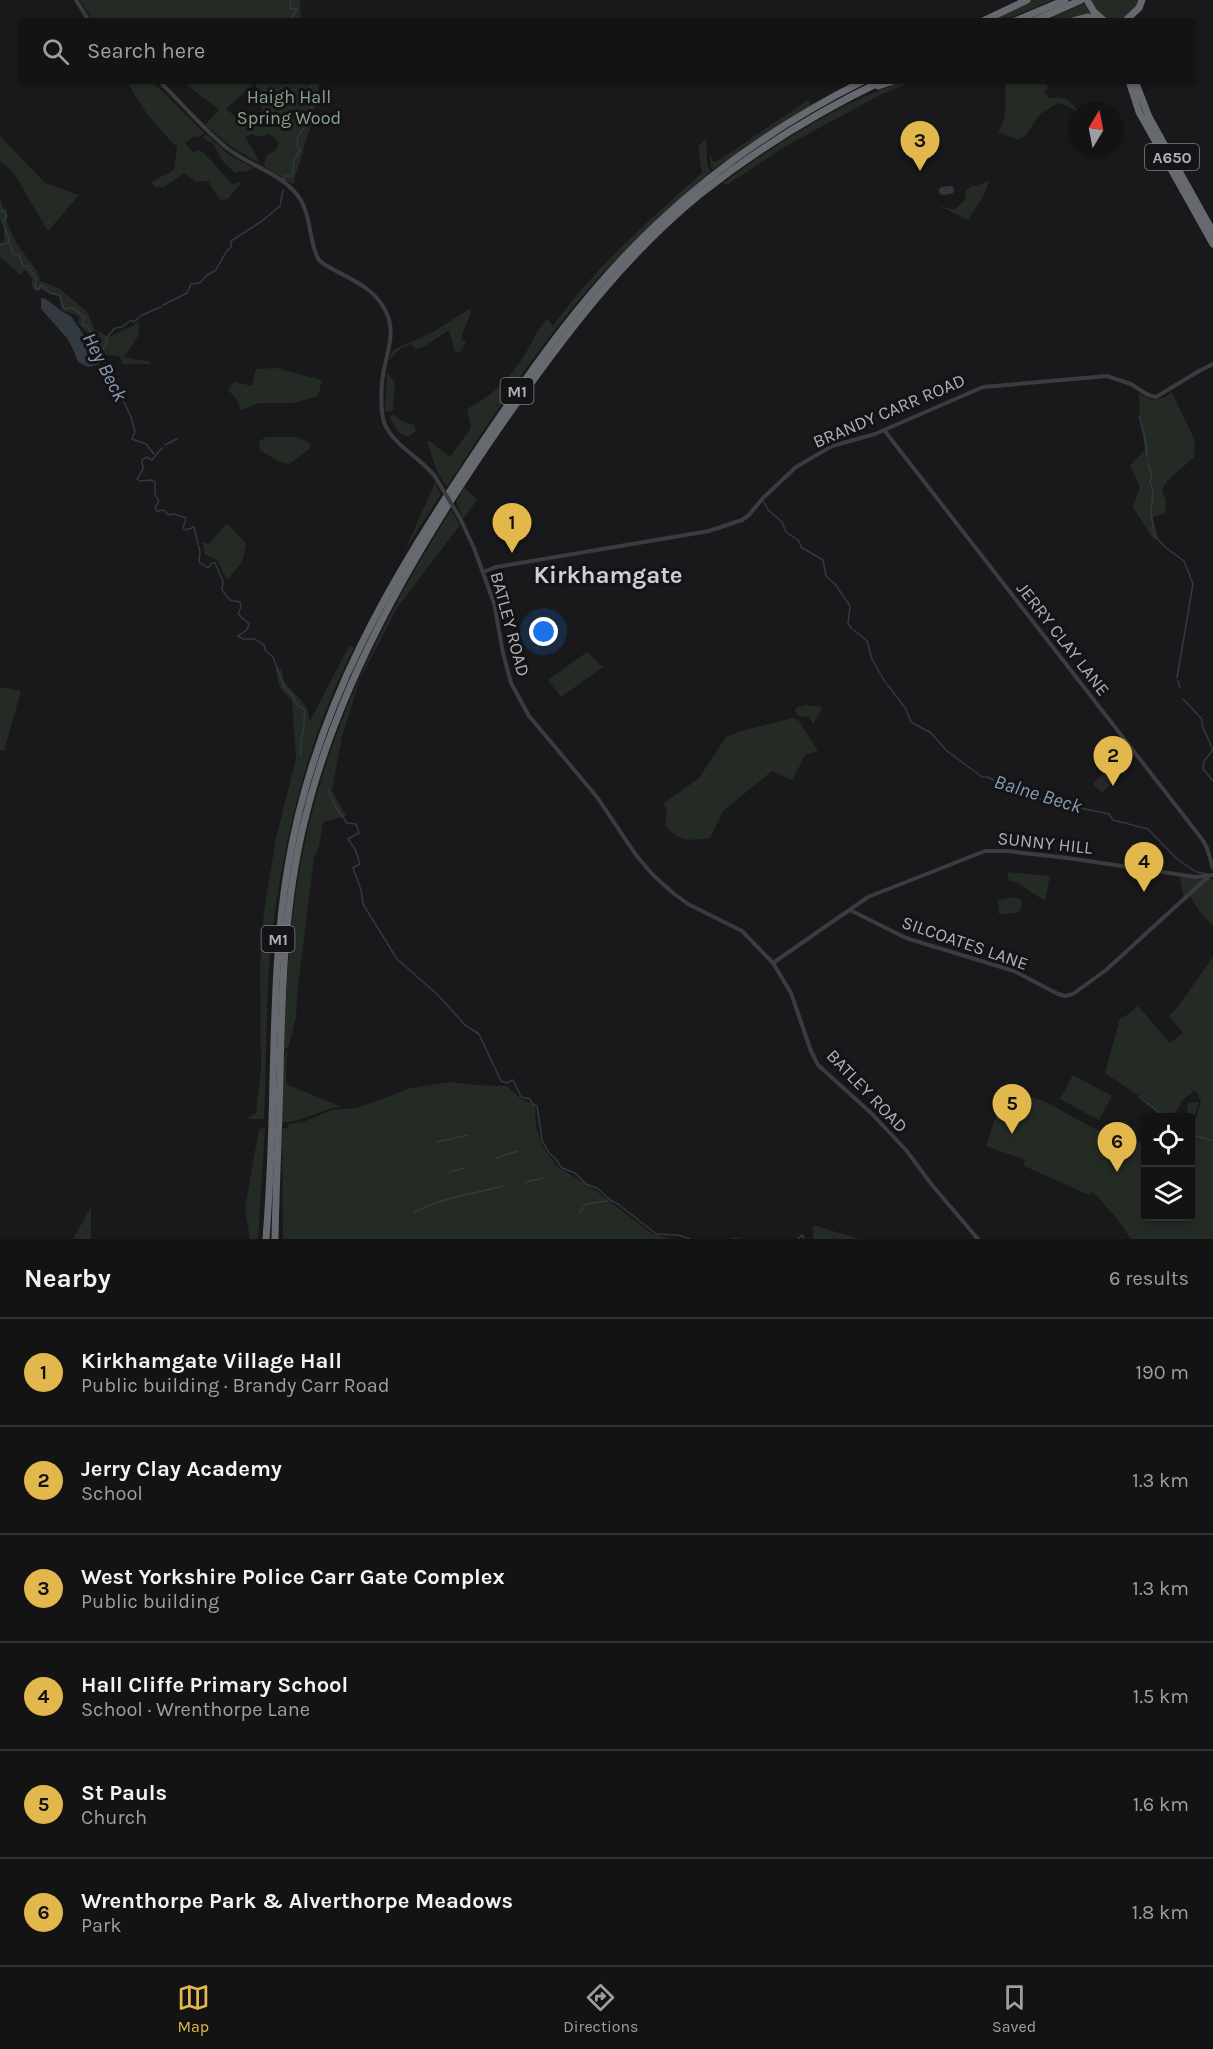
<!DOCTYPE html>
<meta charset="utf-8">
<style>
:root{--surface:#131314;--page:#1c1c1d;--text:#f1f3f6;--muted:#9d9ea0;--line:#323234;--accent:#e2b74b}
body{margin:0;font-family:Karla,sans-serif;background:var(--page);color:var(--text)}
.controls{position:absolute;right:18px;bottom:18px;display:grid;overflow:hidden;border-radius:6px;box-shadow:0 2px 4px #0004}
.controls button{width:54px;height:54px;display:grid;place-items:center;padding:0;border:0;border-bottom:2px solid var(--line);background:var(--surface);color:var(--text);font:30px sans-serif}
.compass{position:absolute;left:1069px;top:102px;width:54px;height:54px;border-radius:50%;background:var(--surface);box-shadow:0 2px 4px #0004;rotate:10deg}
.you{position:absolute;left:544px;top:632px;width:21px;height:21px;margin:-15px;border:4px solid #fff;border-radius:50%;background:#1a73e8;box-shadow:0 0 0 9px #1a73e833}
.badge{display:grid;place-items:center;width:39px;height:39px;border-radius:50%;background:var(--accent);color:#111;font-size:20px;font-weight:700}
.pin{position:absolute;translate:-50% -50px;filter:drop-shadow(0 2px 3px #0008)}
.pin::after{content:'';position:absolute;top:32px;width:21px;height:18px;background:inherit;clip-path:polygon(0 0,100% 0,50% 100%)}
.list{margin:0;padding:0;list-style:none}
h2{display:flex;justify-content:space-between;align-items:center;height:78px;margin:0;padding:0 24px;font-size:26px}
h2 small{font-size:20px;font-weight:400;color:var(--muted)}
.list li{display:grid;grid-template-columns:39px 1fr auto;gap:18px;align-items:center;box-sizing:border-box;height:108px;padding:0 24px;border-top:2px solid var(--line)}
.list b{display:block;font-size:22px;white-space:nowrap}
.list p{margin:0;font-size:20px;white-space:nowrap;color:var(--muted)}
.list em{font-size:20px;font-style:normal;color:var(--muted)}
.icon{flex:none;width:33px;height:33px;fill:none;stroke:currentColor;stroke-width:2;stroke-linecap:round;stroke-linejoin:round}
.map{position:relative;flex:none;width:1213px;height:1239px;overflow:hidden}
.search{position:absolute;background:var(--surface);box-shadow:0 2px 4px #0004;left:18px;right:18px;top:18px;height:66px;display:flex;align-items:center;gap:15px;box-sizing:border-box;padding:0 21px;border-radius:6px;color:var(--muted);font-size:22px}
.sheet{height:726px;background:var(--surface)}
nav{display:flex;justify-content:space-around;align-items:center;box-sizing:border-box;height:84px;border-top:2px solid var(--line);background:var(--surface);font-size:16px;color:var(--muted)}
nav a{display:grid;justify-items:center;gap:3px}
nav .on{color:var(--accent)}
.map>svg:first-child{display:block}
.green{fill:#242b25;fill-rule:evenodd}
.water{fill:#323940}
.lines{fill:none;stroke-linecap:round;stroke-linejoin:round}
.stream{stroke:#323940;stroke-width:1.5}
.taxiway{stroke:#36363a;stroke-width:8}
.minor{stroke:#3b3b40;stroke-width:4}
.highway{stroke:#676970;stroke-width:7}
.minor-bridge{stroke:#3b3b40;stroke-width:4}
.labels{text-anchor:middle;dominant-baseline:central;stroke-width:6;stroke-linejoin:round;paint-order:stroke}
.shield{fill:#141416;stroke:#7f8188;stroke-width:1.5}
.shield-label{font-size:16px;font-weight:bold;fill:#adb0b9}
.park-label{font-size:18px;fill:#86a389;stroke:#141416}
.street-label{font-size:18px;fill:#adb0b9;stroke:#141416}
.water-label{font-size:20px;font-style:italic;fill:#889bb1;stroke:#141416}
.district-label{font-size:24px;font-weight:bold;fill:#cecfd6;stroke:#141416}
</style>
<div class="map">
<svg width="1213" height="1239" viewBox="0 0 1213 1239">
<rect width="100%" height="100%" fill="#19191b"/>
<!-- green -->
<g class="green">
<polygon points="80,0 300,0 301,21 93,21"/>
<polygon points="1031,0 1053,0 1002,21 987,21"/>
<path d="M1092,0h48c-14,26 -35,26 -49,1z"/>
<polygon points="1085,3 1091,15 1066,21 1045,21"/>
<path d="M127,81h25l52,52 -5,4 -5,-1 -9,7 9,10 5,-3 5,3 28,31 10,-2 -14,17 -8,1 -12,-19 -12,1 -12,-9 -21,15 -7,-1 -5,-5 23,-12 3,-23c-22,-22 -36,-39 -50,-66z"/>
<path d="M182,81h124l3,2 3,-2h8l-7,37 -20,66 -29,-18 2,-10 10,-6 3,-7 -5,-6 -6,-3 -9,3 -7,-3 -7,3 9,14 5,12 -26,-15 -28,-23 14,-15zM255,83l11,41 -17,4 -23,-19z"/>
<path d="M903,81h11l-34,14 -94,51 -59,39 -4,-2c55,-41 115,-79 180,-102z"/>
<path d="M1005,81h38l6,7 -5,4 6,6c17,-1 17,0 28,13v4l-4,-6 -16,-6 -18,11 -14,21 -8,5 -20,-8c10,-14 7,-34 7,-51z"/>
<polygon points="808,100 811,105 713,170 711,168 710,152 713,162 719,160"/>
<polygon points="206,134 228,154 253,168 246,172 238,171 235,173 221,159 214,144 206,140 203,137"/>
<polygon points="0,136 45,183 79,195 48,231 13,172 0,161"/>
<path d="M705,139c5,11 -2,23 6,33 -43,36 -83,73 -120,114 -54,62 -100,132 -144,201l-9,-13 -11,-32 3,-1 20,16 21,-29 -4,-19c34,-18 52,-41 69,-75 3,-6 8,-10 11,-16l6,8c43,-60 94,-104 149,-153l-4,-26z"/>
<polygon points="989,181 985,193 968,220 938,205 954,210 965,200 966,191 971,186 975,186"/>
<polygon points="0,197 3,208 7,209 7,222 15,241 39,274 40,281 59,288 88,313 94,329 109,337 140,322 138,336 124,357 151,362 149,364 123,364 119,356 98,354 87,333 78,323 79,316 62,310 58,296 46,292 42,289 37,292 32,287 32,279 25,270 21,275 0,257 0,243 4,241 4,227 0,219"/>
<path d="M471,308c-1,12 -8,20 -10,32l5,2 -6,10h-5l-6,-22 -26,17 -7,2 -5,-5 -10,4 -12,12 4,-10 40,-18z"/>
<polygon points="276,368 322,380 318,396 293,403 259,403 241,410 237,400 228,390 235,382 252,386 256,369"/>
<polygon points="387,372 395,383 393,411 385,412"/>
<path d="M1172,392l23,49 -1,16 -27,24 -5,9 4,11 -1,12 -12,4 5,20 -4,3 -21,-33 7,-20 -10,-21 15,-16 -5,-34 -1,-23c12,10 21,8 33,-1z"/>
<polygon points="394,415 402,421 414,425 416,431 407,437 398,432 389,416"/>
<polygon points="267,437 297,437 310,443 310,448 289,464 278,461 260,450 259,441"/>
<polygon points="435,483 441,494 405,550"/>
<polygon points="464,487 477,500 463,519 456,502"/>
<path d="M451,510l9,15 -63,83 -37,71 -18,57 -10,54 14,26 -23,6 -4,25 -5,10 -16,130 -2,30 -8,31h-3l-1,5c2,-56 4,-112 13,-168 21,-137 81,-259 154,-375z"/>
<polygon points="227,523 246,544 242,562 227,580 217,560 204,554 203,542 209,544"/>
<path d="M349,646l5,1c-10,21 -20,42 -28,63 -26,66 -42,138 -52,208 -9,66 -7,135 -10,201h-18l10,-6 5,-45 -1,-103 4,-54 12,-73 20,-79 -4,-58 -12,-13 -5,-20 7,1c0,18 16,24 24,38 2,4 3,10 4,14z"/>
<polygon points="587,652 603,667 561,697 548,680"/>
<polygon points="0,687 21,691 4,751 0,750"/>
<polygon points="806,705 823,707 813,724 809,716 800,717 794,710 798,707"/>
<path d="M794,718l5,3 19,30 -12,3 -14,26 -20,-9 -49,40 -13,27c-22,3 -30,4 -45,-13l2,-13 -3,-9 35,-25 27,-41 15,-6z"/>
<polygon points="1110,767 1118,776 1102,793 1093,784"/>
<polygon points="1007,872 1050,876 1045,901 1016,882 1009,881"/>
<polygon points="1179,875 1209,877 1213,880 1213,926 1199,911 1189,894 1184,898"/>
<polygon points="1015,897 1022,901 1021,910 1016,913 999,914 998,900"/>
<polygon points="1213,957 1213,1239 1131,1239 1118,1220 1093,1192 1089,1195 1024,1166 1025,1160 986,1146 1000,1104 1002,1087 1044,1101 1095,1129 1143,1143 1145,1138 1146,1216 1190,1216 1190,1118 1183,1117 1188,1113 1187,1103 1199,1102 1194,1117 1192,1129 1201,1102 1195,1090 1182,1101 1174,1115 1160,1117 1161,1116 1142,1098 1105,1073 1120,1018 1127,1015 1138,1006 1170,1043 1183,1033 1169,1016 1177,1008"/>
<path d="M286,1050h1l-1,34 56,23c-22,1 -38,16 -61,15l2,-60z"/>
<polygon points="1073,1075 1112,1096 1099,1120 1060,1099"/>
<polygon points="451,1082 474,1085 507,1086 520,1098 535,1106 536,1128 544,1149 558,1167 594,1189 652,1234 672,1239 283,1239 282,1128 288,1128 289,1124 303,1122 332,1110 357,1108 411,1088"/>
<polygon points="265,1128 258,1239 250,1239 245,1208 259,1129"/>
<polygon points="91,1207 91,1239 73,1239"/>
<polygon points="813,1225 859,1239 813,1239"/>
</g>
<!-- water -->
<path class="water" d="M43,298c11,5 17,14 28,18l28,42 1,6 -12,3 -10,-5 -5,-13 -7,-12 -25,-28v-10z"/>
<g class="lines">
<!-- stream -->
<g class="stream">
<polyline points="291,0 290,8 297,9 292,17 292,21"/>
<polyline points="286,181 283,178 284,176 292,176 294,160 300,150 297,145 298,136 308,123 311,106 311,84 306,81"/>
<polyline points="0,212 3,211 7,216 3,222 13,254 19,255 23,267 27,266 36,278 35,288 38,289 41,285 50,293 60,295 64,309 73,308 84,317 83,325 88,327 102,352 116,393 124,402 131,417 135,432 132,439 146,444 154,454"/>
<polyline points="0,245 8,243"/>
<polyline points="163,305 187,293 191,284 200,283 207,275 216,270 226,252 231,247 231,241 262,221 280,206 283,190"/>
<polyline points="102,352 106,344 107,337 115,328 122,327 131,320 134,322 142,315 161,307"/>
<polyline points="1139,416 1145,438 1147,455"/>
<polyline points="165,445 177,439"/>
<path d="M162,448l-10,12 -5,-3 -5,3 1,9 -6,10 3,2 11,-1 4,2v12l4,7 -4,6 2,4 7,-1 4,5 6,-1 12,4 -3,10 3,2 8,-3 6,25 -1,10 9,6 4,-5h3l8,18 -1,9 8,10 10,2 1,5 -3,7 11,10 -2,6 -9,6 5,3h12l9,6 2,6 7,6 11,30 8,8 6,11 6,3c3,18 -6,34 -3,46"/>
<polyline points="1148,463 1152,476 1150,481 1153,492 1151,511 1154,535 1165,547 1184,561 1193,584 1177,678"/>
<polyline points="764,502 768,510 782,522 786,532 799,541 801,547 823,560 826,576 835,584 850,606 848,624 852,629"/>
<polyline points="854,630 867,641 872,659 885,682"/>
<polyline points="1178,681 1180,688"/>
<polyline points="887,684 906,709 911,722 931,733 947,751 982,777 988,777 1003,786 1043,800 1109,814 1113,820 1148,829 1177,859 1196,872 1208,874"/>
<polyline points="1183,699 1202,719 1202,725 1213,750 1204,761 1203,769 1213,781"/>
<polyline points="328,790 336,807 347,823 356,824 359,833 348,839 355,849 360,864 353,868 361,890 363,904 397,959 439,996 465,1025 479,1034 501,1081 507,1083 513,1080 521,1097 530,1099 532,1104 537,1106 542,1140 549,1153 555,1158 562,1168 575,1173 586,1184 597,1188 610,1200 618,1204 656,1234 678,1235 690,1239"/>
<polyline points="1139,1097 1166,1118"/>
<polyline points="1190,1134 1213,1141"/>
<polyline points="437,1142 468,1135"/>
<polyline points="496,1158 518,1151"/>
<polyline points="450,1172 465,1168"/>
<polyline points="526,1182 543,1178"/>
<polyline points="580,1212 586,1204 607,1201"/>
<path d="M414,1213c22,-14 63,-20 89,-27"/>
<polyline points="734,1239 737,1239"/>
<polyline points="798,1239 802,1235 804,1239"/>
</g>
<!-- taxiway -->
<polyline class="taxiway" points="943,191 950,190"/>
<!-- minor -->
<g class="minor">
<polyline points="76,0 89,21"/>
<path d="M159,81c23,22 43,47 68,67 22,18 53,24 71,48 14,19 11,49 21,64 4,4 10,7 15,10 21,11 42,20 52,42 9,18 3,34 -1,53 -4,14 -6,49 1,62 11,20 34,31 48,48"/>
<polyline points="884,430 1202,839 1207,848 1213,868"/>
<polyline points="460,518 474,548 494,603 503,653 511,683 529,716 597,797 636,855 653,875 673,893 688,904 742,931 773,963 791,993 811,1051 818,1065 871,1113 906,1150 932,1185 978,1239"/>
<polyline points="483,572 496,567 709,531 742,520 749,515 763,498 796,467 832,446 875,434 983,387 1107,376 1131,384 1148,395 1156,397 1199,371 1213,364"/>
<polyline points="850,910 906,938 1014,971 1058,994 1065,996 1073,994 1106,970 1208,877"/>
<polyline points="773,963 868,897 985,851 1006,851 1068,858 1196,877 1213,875"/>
</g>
<!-- highway -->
<g class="highway">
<polyline points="1087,0 1094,12 1102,19"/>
<polyline points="983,21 1027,0"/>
<polyline points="1015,21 1065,0"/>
<polyline points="1034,21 1081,0"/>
<polyline points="1073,21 1088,17 1105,21"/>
<polyline points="1125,21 1139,8 1142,0"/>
<polyline points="1129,81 1139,112 1213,244"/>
<polyline points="1135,81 1149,117 1213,232"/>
<polyline points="878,86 893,81"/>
<path d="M266,1239c4,-53 6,-106 7,-159 2,-72 3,-143 15,-214 27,-162 104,-289 194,-423 53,-79 107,-156 177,-221 60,-57 131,-104 204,-141"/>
<path d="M275,1239c1,-56 4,-111 5,-167 2,-83 4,-167 24,-249 35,-149 124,-295 212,-419 54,-76 111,-150 183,-209 57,-45 118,-83 183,-114"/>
</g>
<!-- minor-bridge -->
<polyline class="minor-bridge" points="434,475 460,518"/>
</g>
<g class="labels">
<!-- shield labels -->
<g class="shield">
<rect x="1145" y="144" width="54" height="26" rx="4.5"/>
<rect x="500.5" y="378" width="33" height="26" rx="4.5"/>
<rect x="261.5" y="926" width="33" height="26" rx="4.5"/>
</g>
<g class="shield-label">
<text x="1172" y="157">A650</text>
<text x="517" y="391">M1</text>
<text x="278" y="939">M1</text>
</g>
<!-- park labels -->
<g class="park-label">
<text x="289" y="97">Haigh Hall<tspan x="289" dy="21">Spring Wood</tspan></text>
</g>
<!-- street labels -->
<g class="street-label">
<text transform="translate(889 411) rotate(-23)">BRANDY CARR ROAD</text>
<text transform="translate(510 624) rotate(75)">BATLEY ROAD</text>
<text transform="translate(1063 639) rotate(52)">JERRY CLAY LANE</text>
<text transform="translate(1045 843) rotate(6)">SUNNY HILL</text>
<text transform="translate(965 943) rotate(19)">SILCOATES LANE</text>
<text transform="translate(867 1091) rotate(46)">BATLEY ROAD</text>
</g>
<!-- water labels -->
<g class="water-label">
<text transform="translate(105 367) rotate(63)">Hey Beck</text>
<text transform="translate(1038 794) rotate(17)">Balne Beck</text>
</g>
<!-- district labels -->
<g class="district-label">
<text x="608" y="575">Kirkhamgate</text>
</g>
</g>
</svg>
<div class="controls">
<button><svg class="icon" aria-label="locate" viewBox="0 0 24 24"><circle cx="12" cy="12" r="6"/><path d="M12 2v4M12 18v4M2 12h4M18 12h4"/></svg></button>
<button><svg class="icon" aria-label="layers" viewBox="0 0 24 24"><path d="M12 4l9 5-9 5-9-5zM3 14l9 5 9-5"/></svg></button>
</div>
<svg class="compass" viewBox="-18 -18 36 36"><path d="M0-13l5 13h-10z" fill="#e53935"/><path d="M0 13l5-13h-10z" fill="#9d9ea0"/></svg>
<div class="you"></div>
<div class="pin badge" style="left:512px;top:553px">1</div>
<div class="pin badge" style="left:1113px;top:786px">2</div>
<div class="pin badge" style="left:920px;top:171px">3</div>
<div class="pin badge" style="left:1144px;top:892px">4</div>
<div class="pin badge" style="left:1012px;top:1134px">5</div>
<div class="pin badge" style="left:1117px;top:1172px">6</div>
<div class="search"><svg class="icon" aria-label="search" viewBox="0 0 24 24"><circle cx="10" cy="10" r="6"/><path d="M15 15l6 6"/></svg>Search here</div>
</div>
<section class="sheet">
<h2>Nearby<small>6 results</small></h2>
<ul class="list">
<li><span class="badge">1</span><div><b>Kirkhamgate Village Hall</b><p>Public building · Brandy Carr Road</p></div><em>190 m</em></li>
<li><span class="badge">2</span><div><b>Jerry Clay Academy</b><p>School</p></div><em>1.3 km</em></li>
<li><span class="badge">3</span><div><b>West Yorkshire Police Carr Gate Complex</b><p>Public building</p></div><em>1.3 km</em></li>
<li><span class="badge">4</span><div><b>Hall Cliffe Primary School</b><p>School · Wrenthorpe Lane</p></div><em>1.5 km</em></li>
<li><span class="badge">5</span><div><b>St Pauls</b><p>Church</p></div><em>1.6 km</em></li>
<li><span class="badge">6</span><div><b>Wrenthorpe Park &amp; Alverthorpe Meadows</b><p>Park</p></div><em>1.8 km</em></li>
</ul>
</section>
<nav>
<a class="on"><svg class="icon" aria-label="map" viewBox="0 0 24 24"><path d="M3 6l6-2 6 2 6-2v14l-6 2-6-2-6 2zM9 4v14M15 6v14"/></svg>Map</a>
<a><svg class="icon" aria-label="directions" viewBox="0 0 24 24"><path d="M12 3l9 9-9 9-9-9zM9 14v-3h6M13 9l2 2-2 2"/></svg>Directions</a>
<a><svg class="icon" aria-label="saved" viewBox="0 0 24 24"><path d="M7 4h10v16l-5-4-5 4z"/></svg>Saved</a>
</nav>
